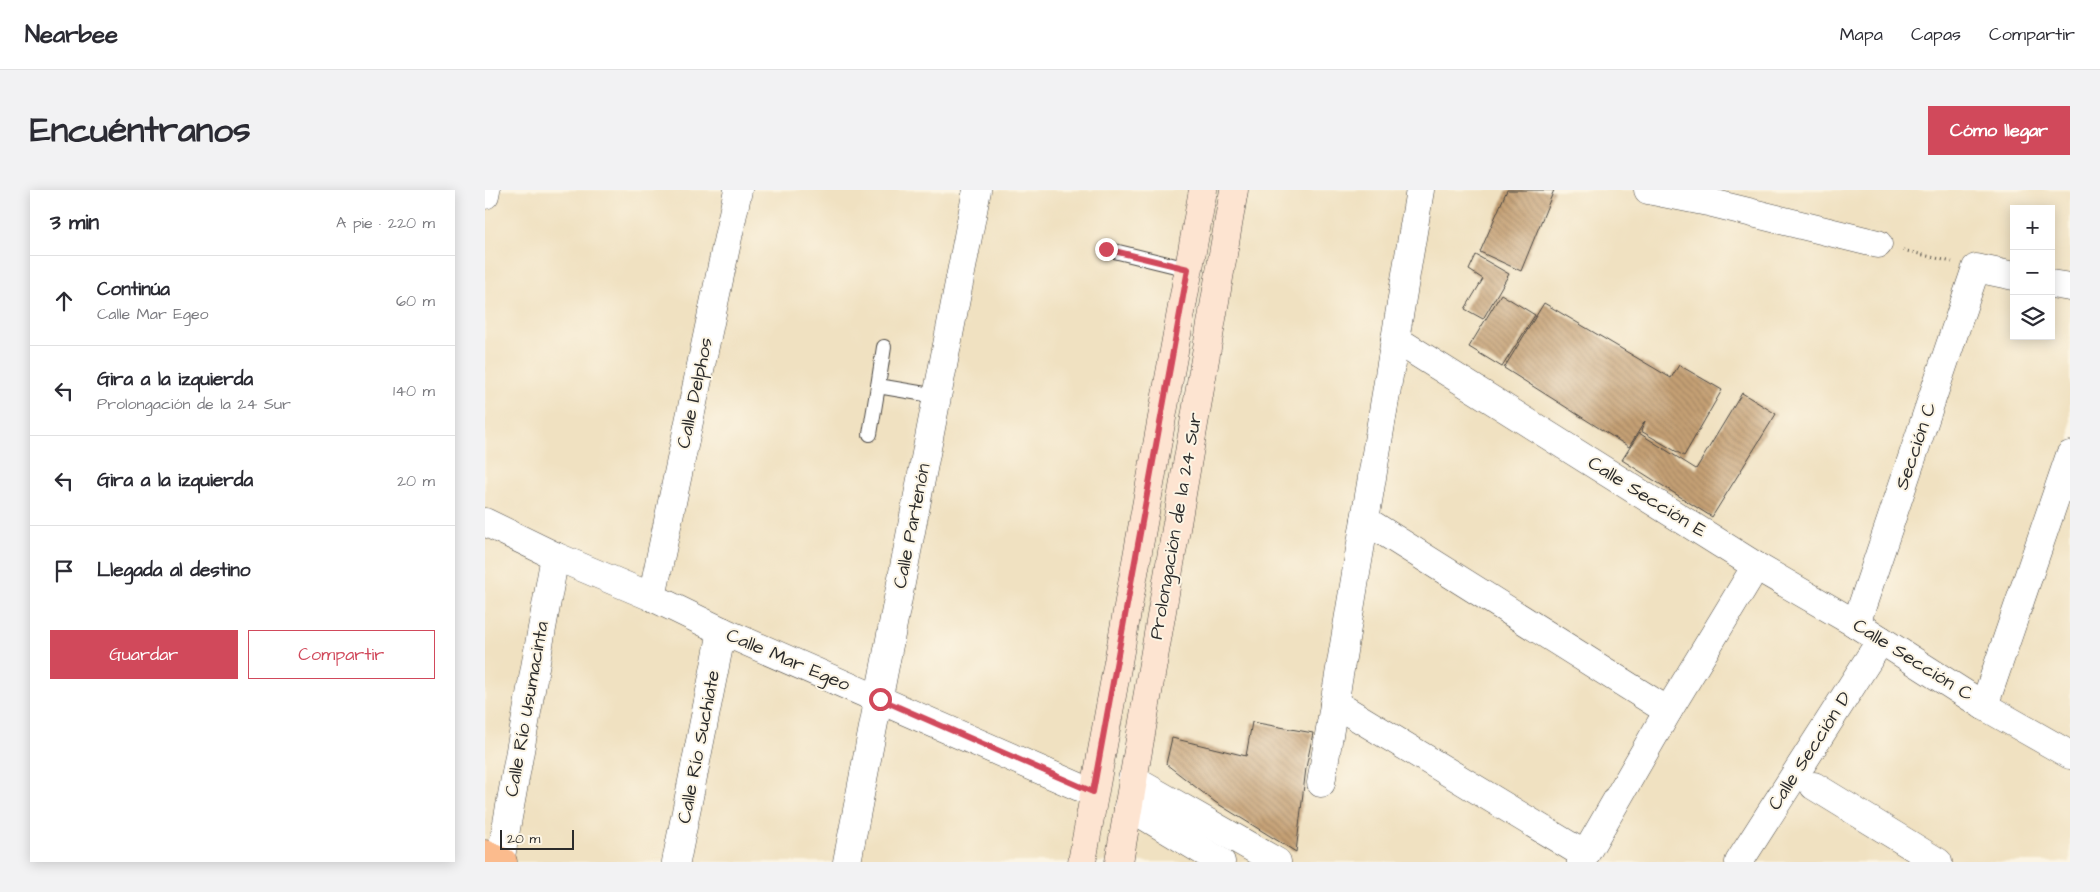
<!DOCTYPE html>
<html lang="es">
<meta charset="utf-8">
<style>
:root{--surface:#fff;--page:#f2f2f3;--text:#2b2b33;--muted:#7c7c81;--line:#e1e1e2;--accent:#d1495b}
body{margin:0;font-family:"Architects Daughter",sans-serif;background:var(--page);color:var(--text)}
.controls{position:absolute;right:15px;top:15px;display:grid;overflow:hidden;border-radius:0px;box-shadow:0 2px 12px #0003}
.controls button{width:45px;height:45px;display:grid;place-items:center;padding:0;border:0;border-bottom:1px solid var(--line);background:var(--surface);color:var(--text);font:25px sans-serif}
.scale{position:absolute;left:15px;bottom:12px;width:74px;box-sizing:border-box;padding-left:5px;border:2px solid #2b2b2b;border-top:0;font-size:14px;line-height:18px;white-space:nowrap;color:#2b2b2b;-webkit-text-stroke:4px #fcf5e5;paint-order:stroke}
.stop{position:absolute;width:15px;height:15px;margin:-11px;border:4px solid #d1495b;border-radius:50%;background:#fff}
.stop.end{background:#d1495b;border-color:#fff;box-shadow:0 1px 5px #0008}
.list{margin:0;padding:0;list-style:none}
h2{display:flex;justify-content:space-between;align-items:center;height:65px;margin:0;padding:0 20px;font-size:21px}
h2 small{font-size:16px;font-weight:400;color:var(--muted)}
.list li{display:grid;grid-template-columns:32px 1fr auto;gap:15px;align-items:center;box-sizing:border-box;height:90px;padding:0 20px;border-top:1px solid var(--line)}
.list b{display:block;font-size:19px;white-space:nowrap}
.list p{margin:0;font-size:16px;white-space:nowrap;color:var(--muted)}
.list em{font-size:16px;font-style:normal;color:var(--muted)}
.actions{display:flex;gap:10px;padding:15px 20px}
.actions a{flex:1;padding:11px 0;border:1px solid var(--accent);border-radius:0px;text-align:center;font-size:18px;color:var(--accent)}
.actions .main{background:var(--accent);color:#fff}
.icon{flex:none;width:28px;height:28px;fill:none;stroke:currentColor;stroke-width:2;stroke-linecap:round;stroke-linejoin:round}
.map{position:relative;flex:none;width:1585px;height:672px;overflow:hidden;border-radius:0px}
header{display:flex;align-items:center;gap:30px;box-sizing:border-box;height:70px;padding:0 25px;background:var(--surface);border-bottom:1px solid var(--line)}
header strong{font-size:24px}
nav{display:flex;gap:28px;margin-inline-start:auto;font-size:18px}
.intro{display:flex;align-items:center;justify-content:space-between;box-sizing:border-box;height:120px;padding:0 30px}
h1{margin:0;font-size:35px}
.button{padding:12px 22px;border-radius:0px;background:var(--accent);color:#fff;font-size:18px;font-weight:700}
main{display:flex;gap:30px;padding:0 30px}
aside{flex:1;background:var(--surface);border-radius:0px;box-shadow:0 2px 12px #0003}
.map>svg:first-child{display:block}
.building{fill:url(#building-back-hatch)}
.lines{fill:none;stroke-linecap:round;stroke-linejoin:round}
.lane-casing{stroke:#494642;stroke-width:16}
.street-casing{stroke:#494642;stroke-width:29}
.secondary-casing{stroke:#494642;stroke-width:29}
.primary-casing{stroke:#494642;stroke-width:29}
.path{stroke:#494642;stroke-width:3;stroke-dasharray:1 4;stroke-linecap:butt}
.lane{stroke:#fff;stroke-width:14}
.street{stroke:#fff;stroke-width:28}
.secondary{stroke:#fde4d1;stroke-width:28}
.primary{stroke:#fbbb8d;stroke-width:28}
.route{stroke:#d1495b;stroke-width:6}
.labels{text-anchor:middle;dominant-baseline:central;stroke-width:4;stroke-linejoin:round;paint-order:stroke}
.street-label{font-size:19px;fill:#2b2b2b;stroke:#fcf5e5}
</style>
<header>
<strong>Nearbee</strong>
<nav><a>Mapa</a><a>Capas</a><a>Compartir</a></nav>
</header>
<div class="intro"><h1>Encuéntranos</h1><a class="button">Cómo llegar</a></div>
<main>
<aside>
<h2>3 min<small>A pie · 220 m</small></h2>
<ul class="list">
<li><svg class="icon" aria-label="ahead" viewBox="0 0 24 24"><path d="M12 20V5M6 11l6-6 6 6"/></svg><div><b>Continúa</b><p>Calle Mar Egeo</p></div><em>60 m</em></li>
<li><svg class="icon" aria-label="left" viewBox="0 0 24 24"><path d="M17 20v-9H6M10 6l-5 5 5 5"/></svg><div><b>Gira a la izquierda</b><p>Prolongación de la 24 Sur</p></div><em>140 m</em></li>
<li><svg class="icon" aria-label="left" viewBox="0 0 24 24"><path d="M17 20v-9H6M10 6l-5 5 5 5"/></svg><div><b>Gira a la izquierda</b></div><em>20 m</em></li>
<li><svg class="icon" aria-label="arrive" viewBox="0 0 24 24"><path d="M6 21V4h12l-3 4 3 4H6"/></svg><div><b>Llegada al destino</b></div></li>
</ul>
<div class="actions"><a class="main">Guardar</a><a>Compartir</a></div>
</aside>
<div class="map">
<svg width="1585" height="672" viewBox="0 0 1585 672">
<defs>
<pattern id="building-back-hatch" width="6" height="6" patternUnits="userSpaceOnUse" patternTransform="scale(1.25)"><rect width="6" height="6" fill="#c5a075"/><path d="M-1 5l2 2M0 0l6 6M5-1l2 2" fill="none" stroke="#a08360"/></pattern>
</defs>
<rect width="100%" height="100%" fill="#fcf5e5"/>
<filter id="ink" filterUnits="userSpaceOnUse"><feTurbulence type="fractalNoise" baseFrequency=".02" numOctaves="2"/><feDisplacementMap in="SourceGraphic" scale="10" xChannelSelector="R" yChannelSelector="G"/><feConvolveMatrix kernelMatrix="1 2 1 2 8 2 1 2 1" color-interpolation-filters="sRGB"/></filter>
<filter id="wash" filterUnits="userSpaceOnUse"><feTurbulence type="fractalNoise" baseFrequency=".0096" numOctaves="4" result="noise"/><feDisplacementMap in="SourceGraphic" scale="20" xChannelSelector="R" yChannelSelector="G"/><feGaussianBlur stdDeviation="1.12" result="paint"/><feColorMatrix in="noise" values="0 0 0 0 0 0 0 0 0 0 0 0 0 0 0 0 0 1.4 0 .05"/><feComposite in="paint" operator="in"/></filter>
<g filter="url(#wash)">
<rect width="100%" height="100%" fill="#f0e1c1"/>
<g id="blocks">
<!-- building -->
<g class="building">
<polygon points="1022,0 1069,0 1036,81 995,62"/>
<polygon points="991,65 1024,84 998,129 980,119 998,89 984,80"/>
<polygon points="1016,104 1050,125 1017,177 984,157"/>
<polygon points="1059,113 1186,188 1194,175 1237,200 1199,266 1156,241 1160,231 1144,257 1019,178"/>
<polygon points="1257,203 1291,224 1227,327 1137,270 1154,243 1211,279"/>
<polygon points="767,532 828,543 821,578 811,662 730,612 681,574 687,548 761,566"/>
</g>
</g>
</g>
<g filter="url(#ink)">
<use href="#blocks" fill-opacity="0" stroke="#494642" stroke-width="1"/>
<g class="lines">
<!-- lane casing -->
<g class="lane-casing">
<g id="lane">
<polyline points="621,59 703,79"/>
<polyline points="393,196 399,157"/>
<polyline points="385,244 393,196 452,206"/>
</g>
</g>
<!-- street casing -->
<g class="street-casing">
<g id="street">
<polyline points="1163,0 1223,12 1393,54"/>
<polyline points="0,5 1,0"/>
<polyline points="1566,94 1585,97"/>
<polyline points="910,149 1271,376 1371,434 1499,516 1585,565"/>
<polyline points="880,330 1183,521"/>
<polyline points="0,332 70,366 167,407 237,441 608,603"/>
<polyline points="167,407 253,0"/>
<polyline points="1371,434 1491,78 1529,86"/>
<polyline points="849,513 1100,665"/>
<polyline points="1499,516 1585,265"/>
<polyline points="647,589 792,672"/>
<polyline points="836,593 935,0"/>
<polyline points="1329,596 1453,672"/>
<polyline points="643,616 736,672"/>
<polyline points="15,672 70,366"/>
<polyline points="191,672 237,441"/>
<polyline points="362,672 492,0"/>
<polyline points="1096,672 1183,521 1271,376"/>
<polyline points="1254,672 1396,450"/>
</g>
</g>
<!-- secondary casing -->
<g class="secondary-casing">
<g id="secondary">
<polyline points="597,672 718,0"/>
<polyline points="634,672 749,0"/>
</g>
</g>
<!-- primary casing -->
<g class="primary-casing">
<polyline id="primary" points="0,664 18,672"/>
</g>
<!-- path -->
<polyline class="path" points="1418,60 1467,72"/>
<!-- lane -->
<use href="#lane" class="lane"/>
<!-- street -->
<use href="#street" class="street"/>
<!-- secondary -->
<use href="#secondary" class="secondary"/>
<!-- primary -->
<use href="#primary" class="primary"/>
</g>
</g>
<g class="lines" filter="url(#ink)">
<!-- route -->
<polyline class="route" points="395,509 608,602 703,79 621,59"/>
</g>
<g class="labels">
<!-- street labels -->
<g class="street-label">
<text transform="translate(210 203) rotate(-78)">Calle Delphos</text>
<text transform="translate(1431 256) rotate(-71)">Sección C</text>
<text transform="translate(1162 307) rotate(32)">Calle Sección E</text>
<text transform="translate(427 336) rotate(-79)">Calle Partenón</text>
<text transform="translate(691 336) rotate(-80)">Prolongación de la 24 Sur</text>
<text transform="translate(303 470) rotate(23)">Calle Mar Egeo</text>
<text transform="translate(1428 470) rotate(32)">Calle Sección C</text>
<text transform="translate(42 519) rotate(-80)">Calle Río Usumacinta</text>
<text transform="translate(214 557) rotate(-79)">Calle Río Suchiate</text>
<text transform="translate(1325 561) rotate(-57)">Calle Sección D</text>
</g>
</g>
</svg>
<div class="controls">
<button>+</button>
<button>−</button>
<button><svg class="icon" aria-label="layers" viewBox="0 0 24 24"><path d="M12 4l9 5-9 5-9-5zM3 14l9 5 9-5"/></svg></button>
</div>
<div class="scale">20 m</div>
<div class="stop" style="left:395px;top:509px"></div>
<div class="stop end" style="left:621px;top:59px"></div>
</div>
</main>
